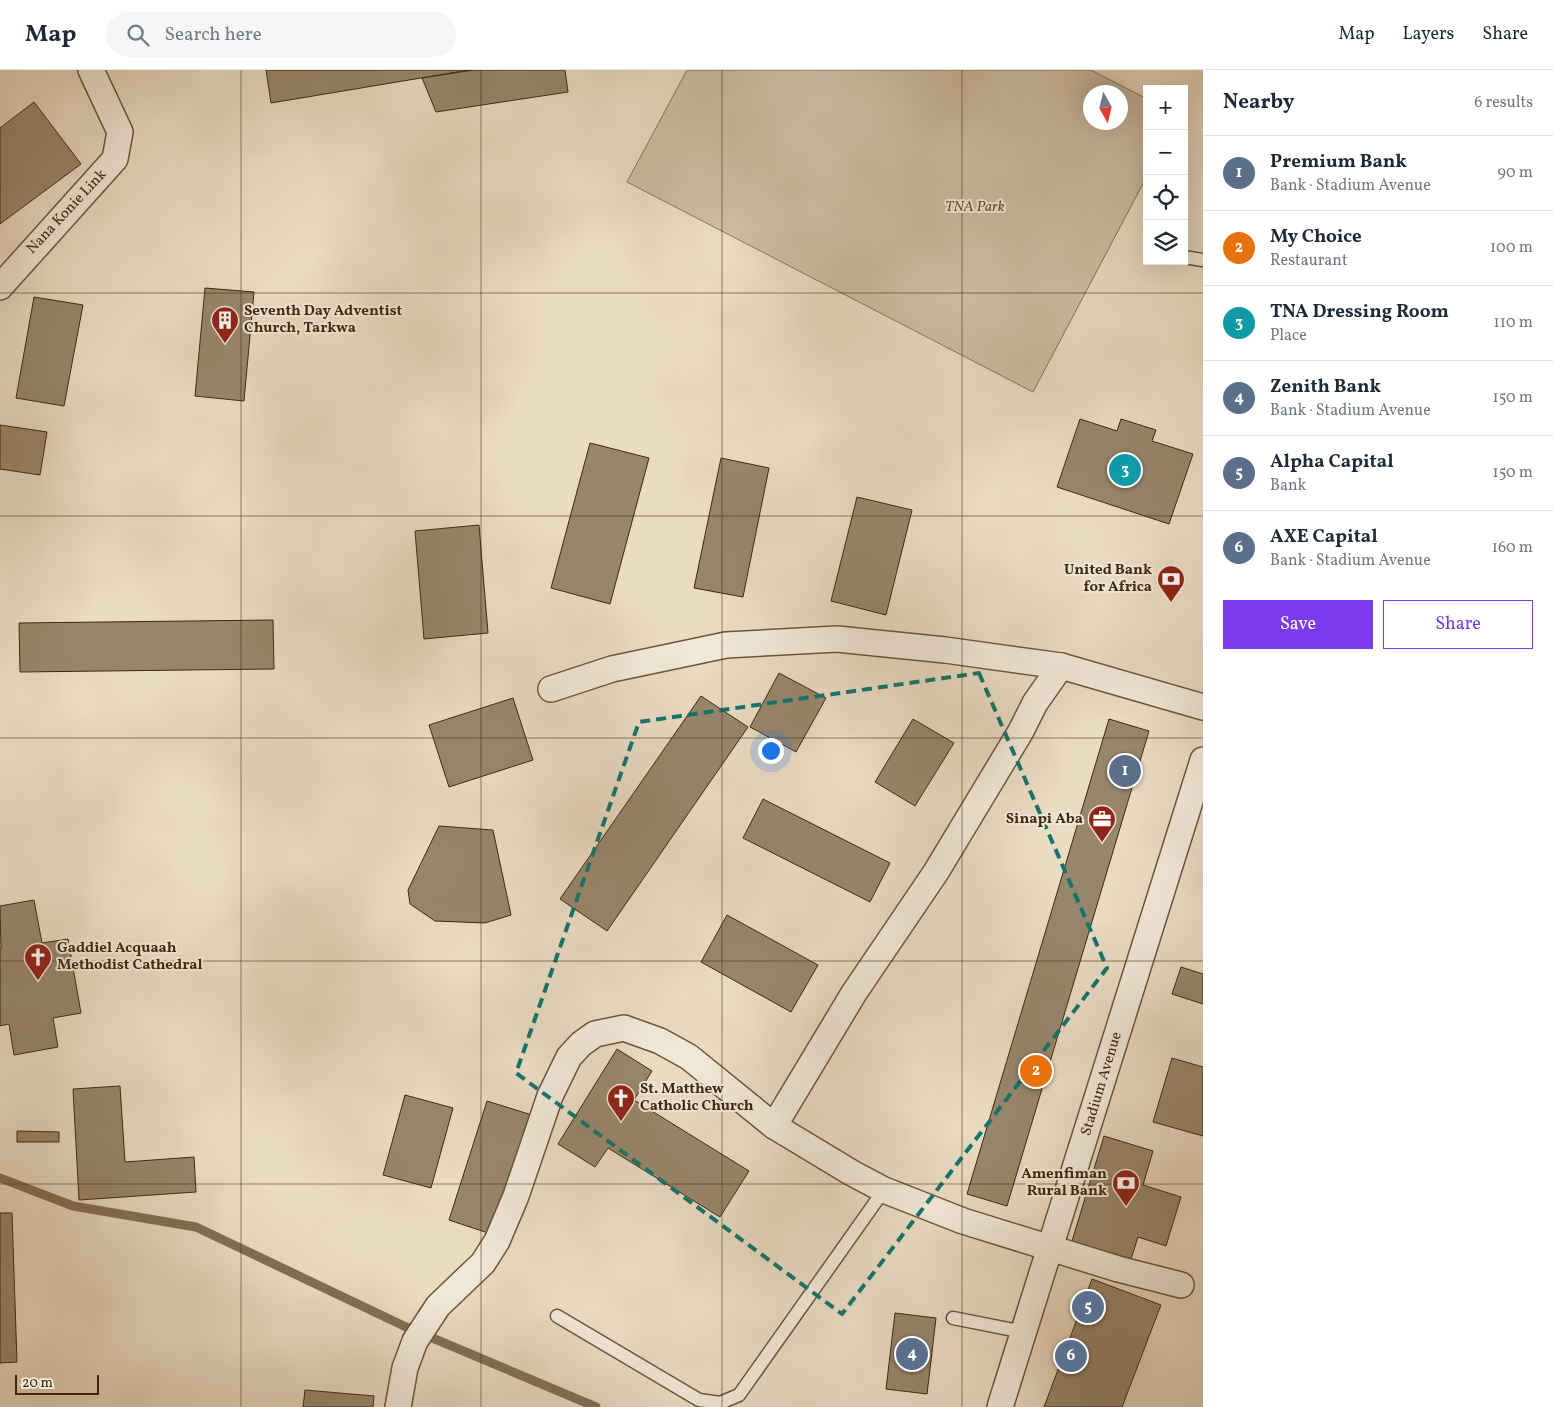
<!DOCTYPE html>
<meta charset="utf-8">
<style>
:root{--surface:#fff;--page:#f6f6f7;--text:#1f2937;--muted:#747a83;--line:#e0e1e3;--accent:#7c3aed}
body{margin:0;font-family:Vollkorn,serif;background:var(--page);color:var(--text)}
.controls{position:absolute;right:15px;top:15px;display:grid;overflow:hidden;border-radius:0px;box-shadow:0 5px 20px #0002}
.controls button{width:45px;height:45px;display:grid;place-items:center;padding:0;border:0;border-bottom:1px solid var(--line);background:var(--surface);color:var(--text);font:25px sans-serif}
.compass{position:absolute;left:1083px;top:15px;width:45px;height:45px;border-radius:50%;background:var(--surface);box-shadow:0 5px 20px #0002;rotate:172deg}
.scale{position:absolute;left:15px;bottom:12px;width:84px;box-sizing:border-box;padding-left:5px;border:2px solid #3f290d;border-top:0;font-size:14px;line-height:18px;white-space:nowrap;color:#3f290d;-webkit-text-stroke:4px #f1e8d8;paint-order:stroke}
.you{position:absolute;left:770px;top:680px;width:18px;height:18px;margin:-12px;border:4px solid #fff;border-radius:50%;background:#1a73e8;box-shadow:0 0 0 8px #1a73e833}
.badge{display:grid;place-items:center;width:32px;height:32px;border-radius:50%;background:var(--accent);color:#fff;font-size:16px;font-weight:700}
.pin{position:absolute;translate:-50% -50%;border:2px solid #fff;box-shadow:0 1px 5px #0006}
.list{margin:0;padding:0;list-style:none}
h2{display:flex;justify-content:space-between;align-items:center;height:65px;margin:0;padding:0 20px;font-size:21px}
h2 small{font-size:16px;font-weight:400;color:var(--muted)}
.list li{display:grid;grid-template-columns:32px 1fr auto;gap:15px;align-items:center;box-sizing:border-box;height:75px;padding:0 20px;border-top:1px solid var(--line)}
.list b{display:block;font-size:19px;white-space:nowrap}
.list p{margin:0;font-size:16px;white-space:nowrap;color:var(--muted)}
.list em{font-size:16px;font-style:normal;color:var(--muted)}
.actions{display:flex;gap:10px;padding:15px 20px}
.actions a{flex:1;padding:11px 0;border:1px solid var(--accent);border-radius:0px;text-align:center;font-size:18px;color:var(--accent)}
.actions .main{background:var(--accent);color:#fff}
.icon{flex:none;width:28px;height:28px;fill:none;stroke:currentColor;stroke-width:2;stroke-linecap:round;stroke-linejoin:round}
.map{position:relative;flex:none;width:1203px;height:1337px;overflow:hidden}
header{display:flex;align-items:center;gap:30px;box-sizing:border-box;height:70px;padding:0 25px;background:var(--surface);border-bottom:1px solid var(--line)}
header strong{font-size:24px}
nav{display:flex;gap:28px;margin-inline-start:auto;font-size:18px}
.search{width:350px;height:45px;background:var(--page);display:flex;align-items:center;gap:12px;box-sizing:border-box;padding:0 18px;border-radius:28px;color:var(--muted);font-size:19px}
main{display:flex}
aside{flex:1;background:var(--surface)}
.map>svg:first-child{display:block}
.green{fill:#cdbda4;stroke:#867358;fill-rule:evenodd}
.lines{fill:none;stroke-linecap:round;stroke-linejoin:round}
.stream{stroke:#836f55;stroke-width:9}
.building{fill:#98866c;stroke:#3f290d}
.lane-casing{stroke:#6a563a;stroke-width:15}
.street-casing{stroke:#6a563a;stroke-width:28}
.lane{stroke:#f1e8d8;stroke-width:12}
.street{stroke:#f1e8d8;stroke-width:25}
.marked{fill:none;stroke:#0f766e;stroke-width:4;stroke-dasharray:10 6;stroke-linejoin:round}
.grid{fill:none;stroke:#3f290d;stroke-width:1;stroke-opacity:0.55}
.labels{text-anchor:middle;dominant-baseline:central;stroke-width:4;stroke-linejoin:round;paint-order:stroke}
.park-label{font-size:15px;font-style:italic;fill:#624e33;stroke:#f1e8d8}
.street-label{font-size:15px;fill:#3f290d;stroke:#f1e8d8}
.poi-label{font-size:15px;font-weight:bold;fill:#3f290d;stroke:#f1e8d8;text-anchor:start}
</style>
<header>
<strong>Map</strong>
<div class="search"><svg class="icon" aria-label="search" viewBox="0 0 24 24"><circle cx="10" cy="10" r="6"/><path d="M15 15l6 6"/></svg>Search here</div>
<nav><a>Map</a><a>Layers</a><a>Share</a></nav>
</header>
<main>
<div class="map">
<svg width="1203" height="1337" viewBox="0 0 1203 1337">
<rect width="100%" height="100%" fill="#eadbc3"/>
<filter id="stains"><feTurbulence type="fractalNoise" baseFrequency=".004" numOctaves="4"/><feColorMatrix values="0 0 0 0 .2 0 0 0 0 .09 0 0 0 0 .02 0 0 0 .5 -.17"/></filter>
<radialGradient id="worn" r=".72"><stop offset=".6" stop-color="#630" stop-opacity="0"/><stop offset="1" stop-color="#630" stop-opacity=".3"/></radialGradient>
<!-- green -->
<path class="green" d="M687,0h404l56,29v77l-114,216 -406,-210zM1090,22h30v30h-30z"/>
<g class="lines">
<!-- stream -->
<polyline class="stream" points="0,1108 73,1136 196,1157 404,1256 596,1337"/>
</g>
<!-- building -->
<g class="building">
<polygon points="266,0 469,0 271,33"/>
<polygon points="474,0 565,0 568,22 436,42 422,8"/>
<polygon points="34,32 81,94 0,154 0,58"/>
<polygon points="205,218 254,222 244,331 195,326"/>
<polygon points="34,227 83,235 64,336 16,328"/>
<polygon points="1080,349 1117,361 1121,349 1156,360 1152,371 1193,384 1169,454 1057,417"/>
<polygon points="0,355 47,362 40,405 0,399"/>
<polygon points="590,373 649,388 610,534 551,518"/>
<polygon points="721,388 769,398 743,527 694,518"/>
<polygon points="857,427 912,440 886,545 831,531"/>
<polygon points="479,455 488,563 424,569 415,461"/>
<polygon points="273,550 274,599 20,602 19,553"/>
<polygon points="779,603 826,628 796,682 750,657"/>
<polygon points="701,626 748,657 607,861 560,829"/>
<polygon points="513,628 533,690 449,717 429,655"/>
<polygon points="913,649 954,673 915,736 875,712"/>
<polygon points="1109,649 1149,661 1007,1136 967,1124"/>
<polygon points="763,729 890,793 870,832 743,768"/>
<polygon points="439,756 493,760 511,845 485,853 435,851 410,834 408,820"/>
<polygon points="34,830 42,873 68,869 81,943 53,948 58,977 14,985 9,954 0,956 0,879 1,879 0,836"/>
<polygon points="727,845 818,895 791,942 701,892"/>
<polygon points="1181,897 1203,904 1203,934 1172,924"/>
<polygon points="617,979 652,1001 634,1030 749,1101 720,1147 608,1078 595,1097 558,1074"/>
<polygon points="1172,988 1203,997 1203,1066 1153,1052"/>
<polygon points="120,1016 125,1092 194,1087 196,1122 79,1130 73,1019"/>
<polygon points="405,1025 453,1038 431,1118 383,1105"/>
<polygon points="487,1031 535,1046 497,1166 449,1150"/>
<polygon points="17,1061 59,1062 59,1072 17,1072"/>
<polygon points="1104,1066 1153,1081 1143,1115 1181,1127 1166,1176 1138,1167 1131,1189 1072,1171"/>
<polygon points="0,1143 12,1143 17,1292 0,1293"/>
<polygon points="1092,1209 1161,1235 1122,1337 1044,1337"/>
<polygon points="895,1243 936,1248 927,1324 886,1319"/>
<polygon points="305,1320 374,1326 373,1337 303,1337"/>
</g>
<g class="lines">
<!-- lane casing -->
<g class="lane-casing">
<g id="lane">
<polyline points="1184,187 1203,190"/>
<polyline points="557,1246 699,1330 720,1333 739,1325 884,1120"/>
<polyline points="953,1248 1024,1262"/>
</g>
</g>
<!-- street casing -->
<g class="street-casing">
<g id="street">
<polyline points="0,217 115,89 120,62 91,0"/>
<polyline points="551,619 612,599 726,575 837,569 945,580 1061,596"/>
<polyline points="774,1056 854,923 936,802 1021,661 1035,633 1061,596 1203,637"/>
<polyline points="398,1337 405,1298 415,1271 438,1236 483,1193 497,1171 516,1126 550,1026 569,987 581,974 595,964 624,958 660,971 689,987 774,1056 852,1103 884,1120 963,1151 1118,1199 1181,1215"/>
<polyline points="1000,1337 1203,690"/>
</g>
</g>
<!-- lane -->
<use href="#lane" class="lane"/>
<!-- street -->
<use href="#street" class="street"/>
</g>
<!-- marked area -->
<path class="marked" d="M979,603l128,295 -265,346 -326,-241 123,-351z"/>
<!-- grid -->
<path class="grid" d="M241,0v1337M481,0v1337M722,0v1337M962,0v1337M0,223h1203M0,446h1203M0,668h1203M0,891h1203M0,1114h1203"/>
<!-- icons -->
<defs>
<g id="building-pin" transform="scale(1.4375)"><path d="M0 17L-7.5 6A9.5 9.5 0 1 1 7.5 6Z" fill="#8f2418" stroke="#f1e8d8"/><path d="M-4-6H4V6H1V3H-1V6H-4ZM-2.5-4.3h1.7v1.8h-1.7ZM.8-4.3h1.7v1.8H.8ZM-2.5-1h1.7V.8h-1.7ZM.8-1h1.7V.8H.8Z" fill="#fff"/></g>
<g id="bank-pin" transform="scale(1.4375)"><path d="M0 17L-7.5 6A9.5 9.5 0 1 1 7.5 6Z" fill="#8f2418" stroke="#f1e8d8"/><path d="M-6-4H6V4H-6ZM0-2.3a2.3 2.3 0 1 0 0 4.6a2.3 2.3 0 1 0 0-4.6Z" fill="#fff"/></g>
<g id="office-pin" transform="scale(1.4375)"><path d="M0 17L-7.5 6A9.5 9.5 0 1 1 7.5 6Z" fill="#8f2418" stroke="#f1e8d8"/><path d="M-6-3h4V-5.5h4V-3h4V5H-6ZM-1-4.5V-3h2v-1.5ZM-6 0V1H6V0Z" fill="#fff"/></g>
<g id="church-pin" transform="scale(1.4375)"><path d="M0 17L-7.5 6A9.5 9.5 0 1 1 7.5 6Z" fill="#8f2418" stroke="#f1e8d8"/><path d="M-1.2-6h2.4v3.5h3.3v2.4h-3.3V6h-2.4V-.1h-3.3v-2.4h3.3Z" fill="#fff"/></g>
</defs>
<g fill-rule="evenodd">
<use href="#building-pin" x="225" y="250"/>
<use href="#bank-pin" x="1171" y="509"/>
<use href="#office-pin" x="1102" y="749"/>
<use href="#church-pin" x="38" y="887"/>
<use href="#church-pin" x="621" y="1028"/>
<use href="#bank-pin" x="1126" y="1113"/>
</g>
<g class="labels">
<!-- park labels -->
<g class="park-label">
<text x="975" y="137">TNA Park</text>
</g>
<!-- street labels -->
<g class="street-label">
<text transform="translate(67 142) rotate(-47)">Nana Konie Link</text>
<text transform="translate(1102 1014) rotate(-73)">Stadium Avenue</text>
</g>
<!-- poi labels -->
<g class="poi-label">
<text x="244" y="241">Seventh Day Adventist<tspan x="244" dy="17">Church, Tarkwa</tspan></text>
<text x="1152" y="500" text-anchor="end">United Bank<tspan x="1152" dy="17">for Africa</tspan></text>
<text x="1083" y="749" text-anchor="end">Sinapi Aba</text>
<text x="57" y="878">Gaddiel Acquaah<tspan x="57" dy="17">Methodist Cathedral</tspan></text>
<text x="640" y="1019">St. Matthew<tspan x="640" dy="17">Catholic Church</tspan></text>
<text x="1107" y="1104" text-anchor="end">Amenfiman<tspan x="1107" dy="17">Rural Bank</tspan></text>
</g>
</g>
<rect width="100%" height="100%" filter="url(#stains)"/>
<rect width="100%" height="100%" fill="url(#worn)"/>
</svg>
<div class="controls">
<button>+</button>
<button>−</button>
<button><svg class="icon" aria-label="locate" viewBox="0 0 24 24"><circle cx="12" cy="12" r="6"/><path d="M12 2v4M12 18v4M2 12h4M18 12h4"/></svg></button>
<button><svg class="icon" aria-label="layers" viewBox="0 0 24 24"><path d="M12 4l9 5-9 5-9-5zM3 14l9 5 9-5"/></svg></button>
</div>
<svg class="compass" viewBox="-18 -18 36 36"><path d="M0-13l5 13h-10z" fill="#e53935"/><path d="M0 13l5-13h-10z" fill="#747a83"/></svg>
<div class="scale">20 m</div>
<div class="you"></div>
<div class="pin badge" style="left:1125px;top:701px;background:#5c6f8a">1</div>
<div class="pin badge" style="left:1036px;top:1001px;background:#e8710a">2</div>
<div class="pin badge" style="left:1125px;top:400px;background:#0f9aa8">3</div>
<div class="pin badge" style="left:912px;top:1284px;background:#5c6f8a">4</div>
<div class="pin badge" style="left:1088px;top:1237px;background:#5c6f8a">5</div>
<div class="pin badge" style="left:1071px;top:1286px;background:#5c6f8a">6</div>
</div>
<aside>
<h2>Nearby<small>6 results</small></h2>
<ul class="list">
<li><span class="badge" style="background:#5c6f8a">1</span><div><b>Premium Bank</b><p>Bank · Stadium Avenue</p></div><em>90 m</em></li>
<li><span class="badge" style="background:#e8710a">2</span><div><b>My Choice</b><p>Restaurant</p></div><em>100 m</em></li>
<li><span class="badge" style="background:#0f9aa8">3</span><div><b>TNA Dressing Room</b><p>Place</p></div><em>110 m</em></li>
<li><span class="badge" style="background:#5c6f8a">4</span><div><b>Zenith Bank</b><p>Bank · Stadium Avenue</p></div><em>150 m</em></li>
<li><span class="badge" style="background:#5c6f8a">5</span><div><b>Alpha Capital</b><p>Bank</p></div><em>150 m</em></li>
<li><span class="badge" style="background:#5c6f8a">6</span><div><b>AXE Capital</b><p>Bank · Stadium Avenue</p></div><em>160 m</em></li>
</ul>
<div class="actions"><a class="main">Save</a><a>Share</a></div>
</aside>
</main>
